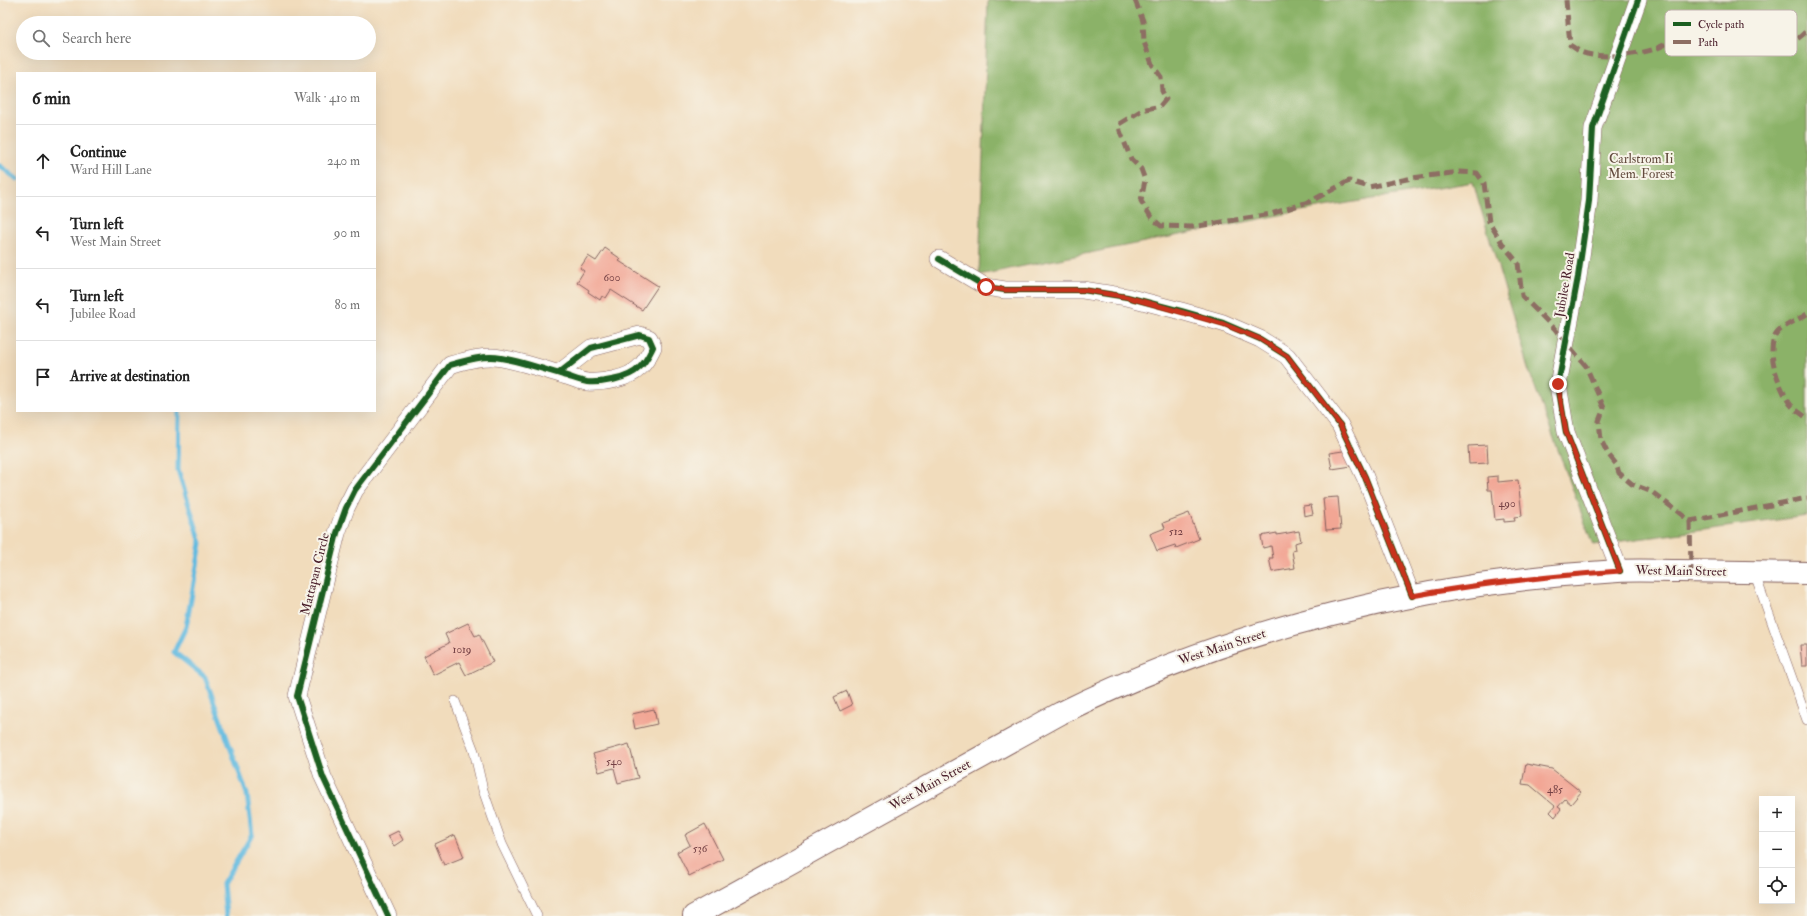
<!DOCTYPE html>
<meta charset="utf-8">
<style>
:root{--surface:#fff;--page:#f6f6f6;--text:#222;--muted:#767676;--line:#e0e0e0}
body{margin:0;font-family:"IM FELL Double Pica",serif;background:var(--page);color:var(--text)}
.controls{position:absolute;right:12px;bottom:12px;display:grid;overflow:hidden;border-radius:0px;box-shadow:0 4px 16px #0002}
.controls button{width:36px;height:36px;display:grid;place-items:center;padding:0;border:0;border-bottom:1px solid var(--line);background:var(--surface);color:var(--text);font:20px sans-serif}
.stop{position:absolute;width:12px;height:12px;margin:-9px;border:3px solid #c8321e;border-radius:50%;background:#fff}
.stop.end{background:#c8321e;border-color:#fff;box-shadow:0 1px 4px #0008}
.list{margin:0;padding:0;list-style:none}
h2{display:flex;justify-content:space-between;align-items:center;height:52px;margin:0;padding:0 16px;font-size:17px}
h2 small{font-size:13px;font-weight:400;color:var(--muted)}
.list li{display:grid;grid-template-columns:26px 1fr auto;gap:12px;align-items:center;box-sizing:border-box;height:72px;padding:0 16px;border-top:1px solid var(--line)}
.list b{display:block;font-size:15px;white-space:nowrap}
.list p{margin:0;font-size:13px;white-space:nowrap;color:var(--muted)}
.list em{font-size:13px;font-style:normal;color:var(--muted)}
.icon{flex:none;width:22px;height:22px;fill:none;stroke:currentColor;stroke-width:2;stroke-linecap:round;stroke-linejoin:round}
.map{position:relative;flex:none;width:1807px;height:916px;overflow:hidden}
.search{position:absolute;background:var(--surface);box-shadow:0 4px 16px #0002;left:16px;top:16px;width:360px;height:44px;display:flex;align-items:center;gap:10px;box-sizing:border-box;padding:0 14px;border-radius:22px;color:var(--muted);font-size:15px}
.panel{position:absolute;background:var(--surface);box-shadow:0 4px 16px #0002;left:16px;top:72px;width:360px;height:340px;border-radius:0px}
.map>svg:first-child{display:block}
.forest{fill:#8bb268;stroke:#6a684a}
.lines{fill:none;stroke-linecap:round;stroke-linejoin:round}
.stream{stroke:#63bbe0;stroke-width:5}
.building{fill:#f2a694}
.lane-casing{stroke:#84615e;stroke-width:10}
.street-casing{stroke:#84615e;stroke-width:18}
.secondary-casing{stroke:#84615e;stroke-width:24}
.lane{stroke:#fff;stroke-width:9}
.street{stroke:#fff;stroke-width:17}
.secondary{stroke:#fff;stroke-width:22}
.quiet{stroke:#8d6e63;stroke-width:5;stroke-dasharray:10 5;stroke-linecap:butt}
.cycleway-casing{stroke:#f7f3e8;stroke-width:8}
.cycleway{stroke:#1b5e20;stroke-width:6}
.route{stroke:#c8321e;stroke-width:5}
.labels{text-anchor:middle;dominant-baseline:central;stroke-width:4;stroke-linejoin:round;paint-order:stroke}
.number-label{font-size:11px;fill:#744145}
.park-label{font-size:13px;fill:#634b3e;stroke:#f7f3e8}
.street-label{font-size:13px;fill:#4a1f2b;stroke:#f7f3e8}
.key{fill:#f7f3e8;stroke:#c3b3af;stroke-width:1}
.key-label{font-size:11px;fill:#4a1f2b}
</style>
<div class="map">
<svg width="1807" height="916" viewBox="0 0 1807 916">
<rect width="100%" height="100%" fill="#f7f3e8"/>
<filter id="ink" filterUnits="userSpaceOnUse"><feTurbulence type="fractalNoise" baseFrequency=".025" numOctaves="2"/><feDisplacementMap in="SourceGraphic" scale="8" xChannelSelector="R" yChannelSelector="G"/><feConvolveMatrix kernelMatrix="1 2 1 2 8 2 1 2 1" color-interpolation-filters="sRGB"/></filter>
<filter id="wash" filterUnits="userSpaceOnUse"><feTurbulence type="fractalNoise" baseFrequency=".012" numOctaves="4" result="noise"/><feDisplacementMap in="SourceGraphic" scale="16" xChannelSelector="R" yChannelSelector="G"/><feGaussianBlur stdDeviation="0.9" result="paint"/><feColorMatrix in="noise" values="0 0 0 0 0 0 0 0 0 0 0 0 0 0 0 0 0 1.4 0 .05"/><feComposite in="paint" operator="in"/></filter>
<g filter="url(#wash)">
<rect width="100%" height="100%" fill="#f1dcbc"/>
<!-- forest -->
<polygon class="forest" points="988,0 1807,0 1807,516 1593,545 1528,368 1473,182 1295,212 979,275"/>
<g class="lines">
<!-- stream -->
<g class="stream">
<polyline points="0,166 17,179"/>
<polyline points="179,411 178,470 201,543 186,627 174,652 205,677 247,794 252,835 223,884 226,916"/>
</g>
</g>
<g id="blocks">
<!-- building -->
<g class="building">
<polygon points="605,248 621,259 619,261 658,286 642,310 611,290 606,298 602,296 600,300 588,292 589,290 577,282 584,271 580,268 588,256 596,261"/>
<polygon points="1487,445 1488,463 1469,464 1468,446"/>
<polygon points="1350,450 1352,466 1332,469 1329,453"/>
<polygon points="1498,476 1498,482 1518,480 1522,516 1514,517 1515,521 1504,522 1504,519 1495,520 1492,490 1488,490 1487,477"/>
<polygon points="1338,497 1341,529 1326,530 1323,498"/>
<polygon points="1311,505 1313,514 1304,516 1303,506"/>
<polygon points="1189,513 1199,539 1176,548 1175,545 1157,551 1150,534 1165,528 1163,523"/>
<polygon points="1299,531 1301,541 1295,543 1296,550 1292,551 1295,568 1272,572 1269,558 1273,558 1271,546 1263,548 1261,536 1277,533 1277,535"/>
<polygon points="468,623 475,636 479,634 493,662 466,675 459,662 433,675 424,656 449,643 445,634"/>
<polygon points="1800,645 1807,645 1807,666 1802,666"/>
<polygon points="847,691 852,705 840,711 834,697"/>
<polygon points="654,709 657,724 635,729 632,714"/>
<polygon points="629,744 638,778 618,783 614,768 599,772 593,754"/>
<polygon points="1526,764 1552,769 1581,792 1571,804 1565,799 1558,807 1561,809 1555,817 1550,812 1555,806 1530,785 1522,784"/>
<polygon points="705,824 723,859 689,876 677,852 690,845 685,835"/>
<polygon points="398,831 403,840 394,846 388,836"/>
<polygon points="455,835 464,857 444,865 435,844"/>
</g>
</g>
</g>
<g filter="url(#ink)">
<use href="#blocks" fill-opacity="0" stroke="#84615e" stroke-width="1"/>
<g class="lines">
<!-- lane casing -->
<g class="lane-casing">
<g id="lane">
<polyline points="1754,572 1807,720"/>
<polyline points="455,701 474,751 483,790 502,844 537,916"/>
</g>
</g>
<!-- street casing -->
<g class="street-casing">
<g id="street">
<polyline points="939,259 986,287 1005,290 1083,290 1127,297 1181,311 1223,323 1260,339 1287,356 1340,425 1365,477 1412,596"/>
<polyline points="1620,571 1566,432 1558,385 1578,277 1589,201 1593,128 1638,0"/>
<path d="M388,916l-65,-139 -26,-81 40,-163 9,-25 9,-18 95,-125c17,-5 34,-10 51,-7 22,4 42,11 62,17 8,2 16,6 24,7 15,1 41,-3 52,-14 7,-6 10,-13 14,-21l-4,-9 -9,-3 -49,13 -32,25"/>
</g>
</g>
<!-- secondary casing -->
<g class="secondary-casing">
<path id="secondary" d="M694,916l367,-203c173,-86 365,-131 557,-142 20,-1 41,0 62,0 42,1 85,1 127,2"/>
</g>
<!-- lane -->
<use href="#lane" class="lane"/>
<!-- street -->
<use href="#street" class="street"/>
<!-- secondary -->
<use href="#secondary" class="secondary"/>
<!-- quiet -->
<g class="quiet">
<polyline points="1135,0 1143,21 1144,42 1152,64 1161,77 1162,91 1166,99 1160,106 1142,110 1119,124 1120,131 1131,159 1141,169 1145,180 1141,201 1151,217 1161,226 1192,227 1271,214 1311,201 1349,181 1369,187 1412,178 1459,172 1477,173 1484,183 1489,222 1504,246 1518,263 1522,296 1554,328 1586,366 1604,408 1599,421 1601,440 1608,454 1616,464 1619,473 1632,484 1652,492 1690,521 1807,498"/>
<path d="M1566,0l4,45c3,2 7,5 11,7 19,8 65,3 83,-7 7,-4 13,-10 21,-13 4,2 9,6 13,8 10,3 24,1 34,2 27,4 55,12 75,-12"/>
<path d="M1807,314c-9,6 -22,11 -29,18 -15,16 2,57 12,72 4,5 12,10 17,14"/>
<polyline points="1690,521 1691,571"/>
</g>
<!-- cycleway casing -->
<g class="cycleway-casing">
<g id="cycleway">
<polyline points="939,259 986,287 1005,290 1083,290 1127,297 1181,311 1223,323 1260,339 1287,356 1340,425 1365,477 1412,596"/>
<polyline points="1620,571 1566,432 1558,385 1578,277 1589,201 1593,128 1638,0"/>
<path d="M388,916l-65,-139 -26,-81 40,-163 9,-25 9,-18 95,-125c17,-5 34,-10 51,-7 22,4 42,11 62,17 8,2 16,6 24,7 15,1 41,-3 52,-14 7,-6 10,-13 14,-21l-4,-9 -9,-3 -49,13 -32,25"/>
</g>
</g>
<!-- cycleway -->
<use href="#cycleway" class="cycleway"/>
</g>
</g>
<g class="lines" filter="url(#ink)">
<!-- route -->
<path class="route" d="M986,287l19,3h79l43,7 96,27 37,15 27,17 53,69 25,52 47,119c69,-13 138,-20 208,-25l-54,-139 -8,-48"/>
</g>
<g class="labels">
<!-- number labels -->
<g class="number-label">
<text x="612" y="277">600</text>
<text x="1507" y="503">490</text>
<text x="1176" y="531">512</text>
<text x="462" y="649">1019</text>
<text x="614" y="761">540</text>
<text x="1555" y="789">485</text>
<text x="700" y="848">536</text>
</g>
<!-- park labels -->
<g class="park-label">
<text x="1641" y="159">Carlstrom Ii<tspan x="1641" dy="15">Mem. Forest</tspan></text>
</g>
<!-- street labels -->
<g class="street-label">
<text transform="translate(1565 285) rotate(-80)">Jubilee Road</text>
<text transform="translate(1681 571) rotate(1)">West Main Street</text>
<text transform="translate(315 574) rotate(-76)">Mattapan Circle</text>
<text transform="translate(1222 647) rotate(-18)">West Main Street</text>
<text transform="translate(930 785) rotate(-29)">West Main Street</text>
</g>
</g>
<!-- legend -->
<rect x="1665" y="10" width="132" height="46" rx="6" class="key"/>
<rect x="1673" y="22" width="18" height="4" fill="#1b5e20"/>
<rect x="1673" y="40" width="18" height="4" fill="#8d6e63"/>
<g class="key-label">
<text x="1698" y="28">Cycle path</text>
<text x="1698" y="46">Path</text>
</g>
</svg>
<div class="controls">
<button>+</button>
<button>−</button>
<button><svg class="icon" aria-label="locate" viewBox="0 0 24 24"><circle cx="12" cy="12" r="6"/><path d="M12 2v4M12 18v4M2 12h4M18 12h4"/></svg></button>
</div>
<div class="stop" style="left:986px;top:287px"></div>
<div class="stop end" style="left:1558px;top:384px"></div>
<div class="search"><svg class="icon" aria-label="search" viewBox="0 0 24 24"><circle cx="10" cy="10" r="6"/><path d="M15 15l6 6"/></svg>Search here</div>
<section class="panel">
<h2>6 min<small>Walk · 410 m</small></h2>
<ul class="list">
<li><svg class="icon" aria-label="ahead" viewBox="0 0 24 24"><path d="M12 20V5M6 11l6-6 6 6"/></svg><div><b>Continue</b><p>Ward Hill Lane</p></div><em>240 m</em></li>
<li><svg class="icon" aria-label="left" viewBox="0 0 24 24"><path d="M17 20v-9H6M10 6l-5 5 5 5"/></svg><div><b>Turn left</b><p>West Main Street</p></div><em>90 m</em></li>
<li><svg class="icon" aria-label="left" viewBox="0 0 24 24"><path d="M17 20v-9H6M10 6l-5 5 5 5"/></svg><div><b>Turn left</b><p>Jubilee Road</p></div><em>80 m</em></li>
<li><svg class="icon" aria-label="arrive" viewBox="0 0 24 24"><path d="M6 21V4h12l-3 4 3 4H6"/></svg><div><b>Arrive at destination</b></div></li>
</ul>
</section>
</div>
